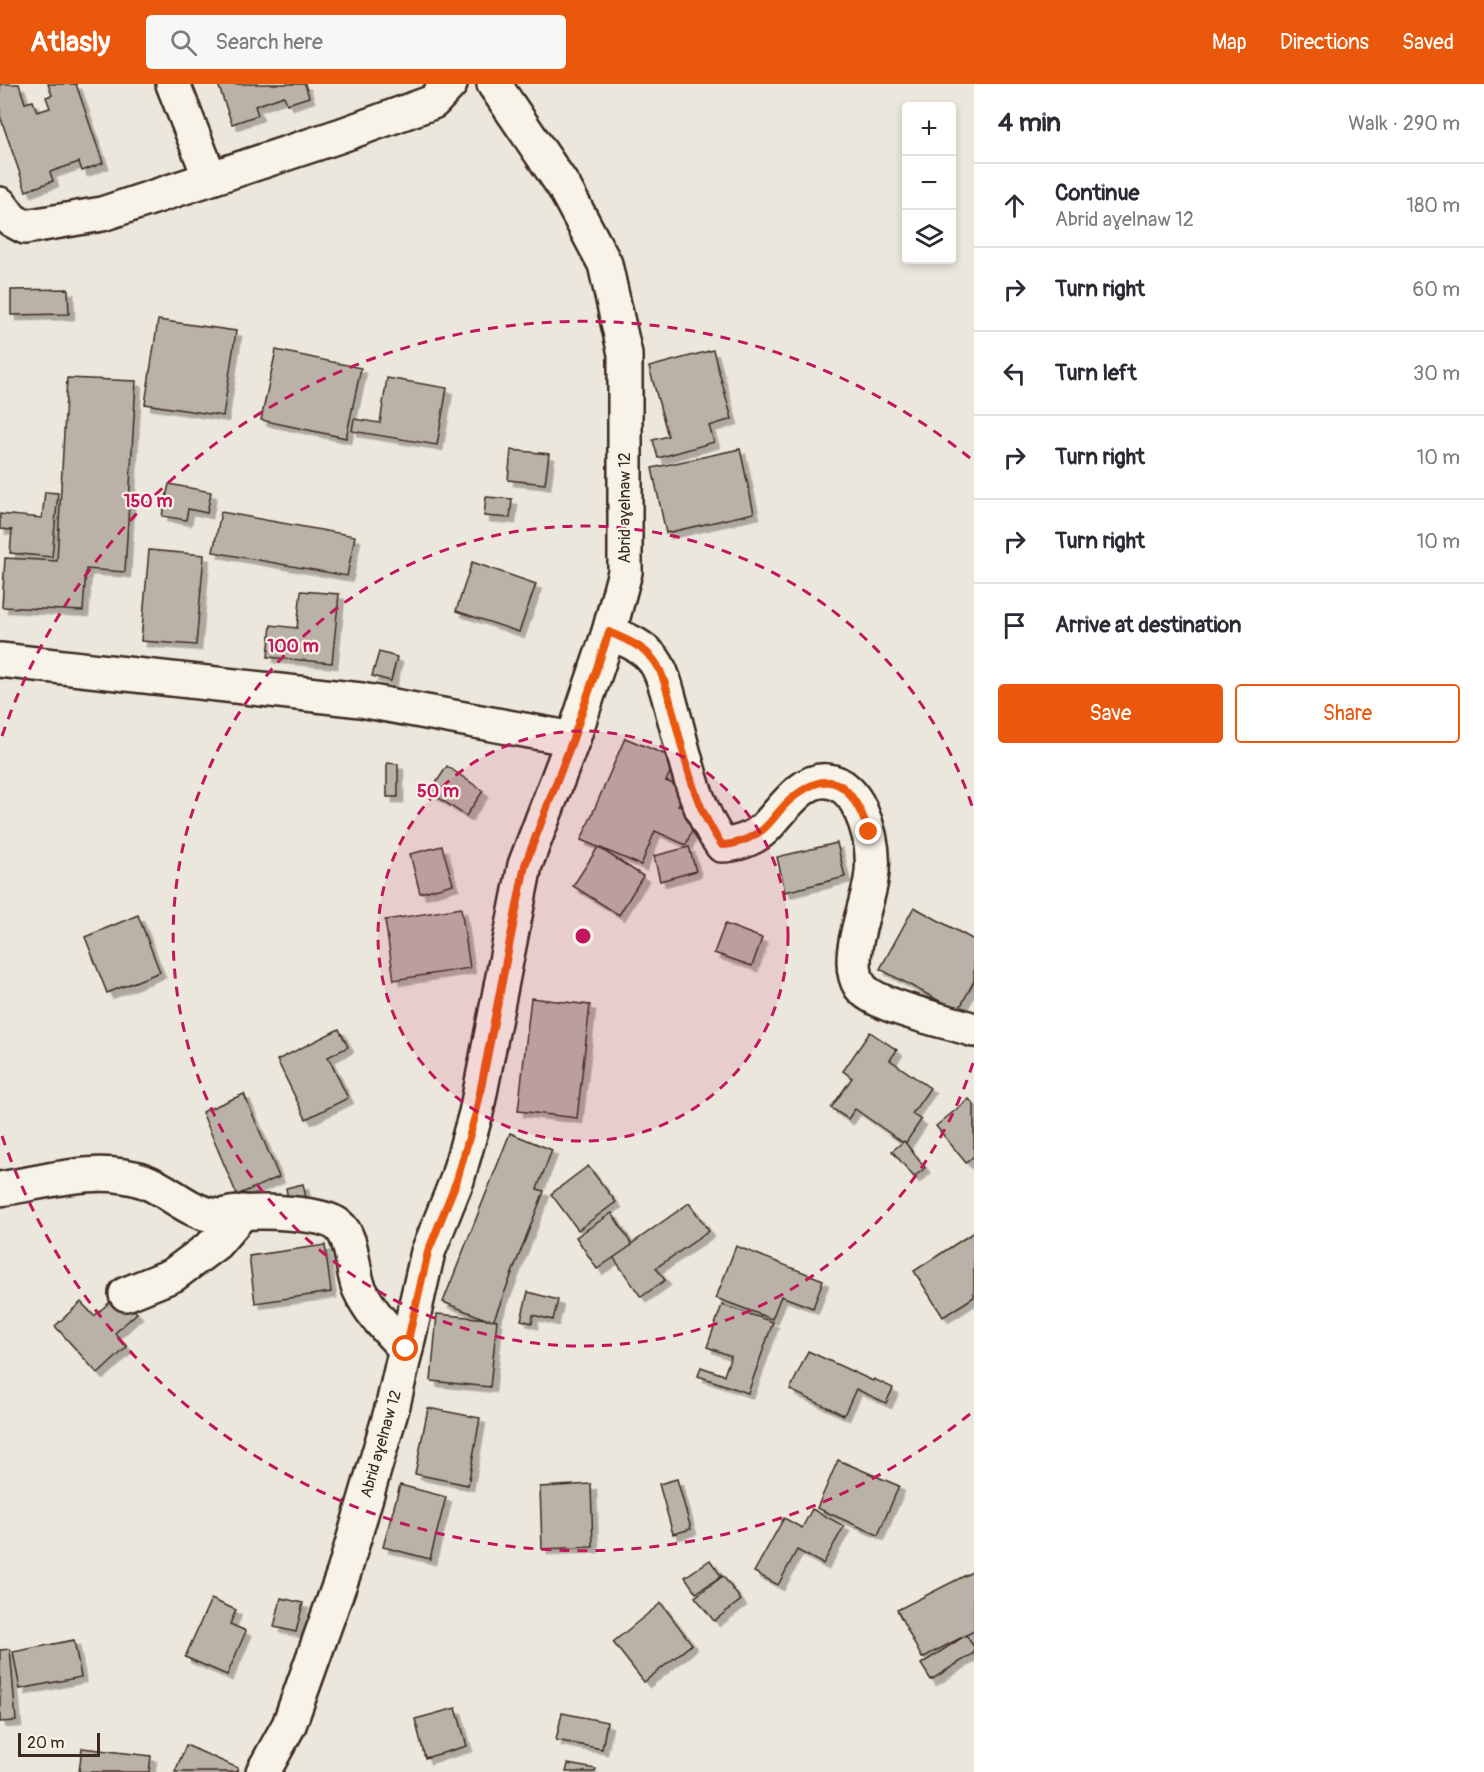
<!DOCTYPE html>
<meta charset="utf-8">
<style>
:root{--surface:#fff;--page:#f7f7f7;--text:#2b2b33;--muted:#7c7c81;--line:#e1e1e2;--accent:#ea580c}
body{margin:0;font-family:Pangolin,sans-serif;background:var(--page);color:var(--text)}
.controls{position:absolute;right:18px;top:18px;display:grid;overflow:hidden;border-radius:6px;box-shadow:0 3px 9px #0003}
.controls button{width:54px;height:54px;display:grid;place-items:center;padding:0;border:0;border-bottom:2px solid var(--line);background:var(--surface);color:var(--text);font:30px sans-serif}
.scale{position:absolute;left:18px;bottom:15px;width:82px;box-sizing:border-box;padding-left:6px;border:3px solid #3b2a1e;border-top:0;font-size:16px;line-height:21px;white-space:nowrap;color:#3b2a1e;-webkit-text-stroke:4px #f7f3e8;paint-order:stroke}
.stop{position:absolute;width:18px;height:18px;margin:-14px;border:4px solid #ea580c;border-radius:50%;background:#fff}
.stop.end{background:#ea580c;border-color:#fff;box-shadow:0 2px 6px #0008}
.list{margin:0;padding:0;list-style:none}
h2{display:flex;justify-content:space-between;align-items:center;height:78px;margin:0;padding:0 24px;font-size:26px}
h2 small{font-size:20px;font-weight:400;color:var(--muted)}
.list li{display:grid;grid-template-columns:39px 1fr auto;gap:18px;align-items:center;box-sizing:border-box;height:84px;padding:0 24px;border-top:2px solid var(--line)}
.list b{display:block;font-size:22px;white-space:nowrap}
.list p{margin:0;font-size:20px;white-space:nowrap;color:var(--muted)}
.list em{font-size:20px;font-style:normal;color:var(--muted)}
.actions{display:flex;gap:12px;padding:18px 24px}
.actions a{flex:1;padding:14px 0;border:2px solid var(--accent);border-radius:6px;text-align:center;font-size:21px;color:var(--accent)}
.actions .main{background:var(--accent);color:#fff}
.icon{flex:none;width:33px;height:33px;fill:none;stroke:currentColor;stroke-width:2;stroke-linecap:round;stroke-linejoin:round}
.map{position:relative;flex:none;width:974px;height:1688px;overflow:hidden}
header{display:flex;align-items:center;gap:36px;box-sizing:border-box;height:84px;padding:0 30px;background:var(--accent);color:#fff}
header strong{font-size:28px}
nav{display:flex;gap:33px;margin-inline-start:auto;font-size:21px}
.search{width:420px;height:54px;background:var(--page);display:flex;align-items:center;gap:15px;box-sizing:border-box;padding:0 21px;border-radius:6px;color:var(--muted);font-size:22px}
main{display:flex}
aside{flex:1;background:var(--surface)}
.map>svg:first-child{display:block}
.building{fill:#bab2a7;stroke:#3b2a1e;stroke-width:1.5;filter:url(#shadow)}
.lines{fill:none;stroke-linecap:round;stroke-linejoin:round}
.minor-casing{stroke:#3b2a1e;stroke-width:38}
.major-casing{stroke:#3b2a1e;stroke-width:38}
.minor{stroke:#f7f3e8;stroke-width:33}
.major{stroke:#f7f3e8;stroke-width:33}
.route{stroke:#ea580c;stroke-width:8}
.ring{fill:none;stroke:#c2185b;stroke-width:3;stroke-dasharray:10 8}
.labels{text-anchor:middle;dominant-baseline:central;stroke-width:4.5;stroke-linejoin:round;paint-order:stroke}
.street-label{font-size:16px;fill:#3b2a1e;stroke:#f7f3e8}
.centre{fill:#c2185b;stroke:#f7f3e8;stroke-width:3}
.ring-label{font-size:18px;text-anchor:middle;font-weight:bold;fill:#c2185b;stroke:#f7f3e8;stroke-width:4.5;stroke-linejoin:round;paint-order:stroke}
</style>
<header>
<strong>Atlasly</strong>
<div class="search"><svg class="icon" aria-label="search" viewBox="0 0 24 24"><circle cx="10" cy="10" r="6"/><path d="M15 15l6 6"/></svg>Search here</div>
<nav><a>Map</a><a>Directions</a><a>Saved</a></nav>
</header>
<main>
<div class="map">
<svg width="974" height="1688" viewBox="0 0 974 1688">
<defs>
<filter id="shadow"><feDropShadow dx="5.5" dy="5.5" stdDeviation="0" flood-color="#0004"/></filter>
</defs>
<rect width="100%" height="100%" fill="#ece7dc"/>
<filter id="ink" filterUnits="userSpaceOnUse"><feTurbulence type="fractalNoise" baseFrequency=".0167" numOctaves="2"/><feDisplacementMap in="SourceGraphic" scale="12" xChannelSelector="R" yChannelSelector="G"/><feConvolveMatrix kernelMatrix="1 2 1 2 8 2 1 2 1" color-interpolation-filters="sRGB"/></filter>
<g filter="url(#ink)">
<!-- building -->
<g class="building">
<polygon points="0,0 19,0 25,19 33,17 37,28 50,24 46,13 52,11 48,0 76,0 103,79 82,87 79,78 50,88 53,97 26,107 0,32"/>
<polygon points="218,0 305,0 309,13 287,20 284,12 255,22 258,31 232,40"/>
<polygon points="68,205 69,230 11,231 11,206"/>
<polygon points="158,236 236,247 223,332 145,320"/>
<polygon points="276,266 361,284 346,354 261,336"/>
<polygon points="713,266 732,335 709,342 714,358 658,374 653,356 668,352 649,283"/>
<polygon points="67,294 136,297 125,488 86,485 83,527 2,523 5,474 57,477"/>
<polygon points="387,294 447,304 437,361 352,347 354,335 380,339"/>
<polygon points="740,365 754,429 666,449 652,384"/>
<polygon points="511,366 549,370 545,400 508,396"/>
<polygon points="169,400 211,408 207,429 188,425 186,436 162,432"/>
<polygon points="45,408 58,409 52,473 10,469 12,446 0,445 0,430 42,434"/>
<polygon points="486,413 512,415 510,434 484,432"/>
<polygon points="221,428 355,452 347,492 213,468"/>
<polygon points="149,466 204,471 196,561 141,557"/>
<polygon points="472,478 536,500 519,548 456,527"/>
<polygon points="301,507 339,510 332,579 268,573 271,541 297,544"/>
<polygon points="379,568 397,573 391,597 372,592"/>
<polygon points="625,654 676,675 666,697 685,705 678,722 698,731 686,761 655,747 641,781 581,756"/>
<polygon points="387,679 398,680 398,713 387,713"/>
<polygon points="447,682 483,707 466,732 430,708"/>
<polygon points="837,759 845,793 785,808 777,773"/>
<polygon points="442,762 453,800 420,809 410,770"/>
<polygon points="598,763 643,792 619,831 573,802"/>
<polygon points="689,763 696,787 660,797 654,772"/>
<polygon points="914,823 974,856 974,897 958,927 880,885"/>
<polygon points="461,824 470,884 394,896 385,836"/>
<polygon points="138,831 160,888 107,909 85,853"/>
<polygon points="725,840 762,854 752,882 714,869"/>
<polygon points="531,914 590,921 577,1034 518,1027"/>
<polygon points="339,945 348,963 328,973 348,1014 306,1035 277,976"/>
<polygon points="870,948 897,966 890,976 930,1004 912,1030 921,1036 905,1060 855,1025 848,1035 831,1024 852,994 843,987"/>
<polygon points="244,1010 279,1093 237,1111 202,1028"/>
<polygon points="969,1015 974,1021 974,1072 966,1079 936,1042"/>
<polygon points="510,1049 552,1066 537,1105 544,1107 493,1238 443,1218"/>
<polygon points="904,1057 925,1084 914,1093 892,1067"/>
<polygon points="588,1082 616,1118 578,1146 551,1110"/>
<polygon points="303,1100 307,1118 289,1121 286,1104"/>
<polygon points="689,1119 709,1147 656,1184 665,1196 641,1213 613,1173"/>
<polygon points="612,1129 632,1161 597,1185 576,1153"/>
<polygon points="974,1148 974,1213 943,1233 914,1187"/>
<polygon points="325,1161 331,1208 255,1219 249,1172"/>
<polygon points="736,1162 823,1196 813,1224 781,1212 772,1235 716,1214"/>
<polygon points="528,1208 558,1216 553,1236 533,1231 532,1239 521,1236"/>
<polygon points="119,1210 137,1229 115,1249 127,1263 98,1290 55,1242 81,1218 94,1232"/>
<polygon points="722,1221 773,1238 748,1309 698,1292 701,1283 724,1291 731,1272 707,1263"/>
<polygon points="437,1230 497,1236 490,1303 431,1297"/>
<polygon points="808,1267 873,1297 874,1295 893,1304 886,1319 856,1305 844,1331 790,1306"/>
<polygon points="428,1324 480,1334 468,1401 415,1390"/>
<polygon points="838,1376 899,1402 878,1451 817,1424"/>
<polygon points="677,1395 691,1445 673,1450 659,1400"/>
<polygon points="591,1400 593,1463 542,1465 540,1403"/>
<polygon points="400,1401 446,1413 430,1475 383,1463"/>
<polygon points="812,1425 844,1442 823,1480 797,1466 778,1501 754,1488 784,1434 802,1444"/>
<polygon points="710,1476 721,1492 696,1509 685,1493"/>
<polygon points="974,1487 974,1547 922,1574 897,1526"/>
<polygon points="723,1492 741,1516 714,1537 695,1513"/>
<polygon points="281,1514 303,1519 296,1548 274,1543"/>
<polygon points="211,1515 236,1526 230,1540 246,1547 227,1591 185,1573"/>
<polygon points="661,1519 692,1560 644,1598 613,1558"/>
<polygon points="966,1551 974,1563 974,1569 931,1596 921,1580"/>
<polygon points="74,1556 81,1593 20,1605 13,1568"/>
<polygon points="10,1565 16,1637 0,1638 0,1566"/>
<polygon points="456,1624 467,1662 425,1674 415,1635"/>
<polygon points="562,1629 607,1638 602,1665 556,1656"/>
<polygon points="186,1661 238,1684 236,1688 175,1688"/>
<polygon points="82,1664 151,1672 149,1688 79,1688"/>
<polygon points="568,1680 596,1685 595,1688 566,1688"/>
</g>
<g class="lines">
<!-- minor casing -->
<g class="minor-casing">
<g id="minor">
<polyline points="173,0 210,94"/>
<polyline points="0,120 12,136 25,143 102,130 339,52 433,18 450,0"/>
<path d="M609,548c15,7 32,13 43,26 10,10 16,36 20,51 13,46 21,96 50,136 14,0 31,-6 42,-16 16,-15 37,-51 63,-48 16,1 27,15 33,28 10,22 15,47 11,71 -4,28 -28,80 -11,106 14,21 89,35 114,44"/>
<polyline points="0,576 361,616 573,655"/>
<path d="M0,1105c46,-7 98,-24 144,-8 25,9 45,32 73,35 7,0 15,-3 23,-3 21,-2 81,-1 98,12 16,13 13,43 21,63 11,25 29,42 47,61"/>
<polyline points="126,1210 173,1191 216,1159 243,1128"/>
</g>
</g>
<!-- major casing -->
<g class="major-casing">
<polyline id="major" points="263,1688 289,1641 344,1488 393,1321 428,1168 457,1096 476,1029 525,781 573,655 609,548 625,488 625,270 605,180 564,103 494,0"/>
</g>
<!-- minor -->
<use href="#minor" class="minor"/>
<!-- major -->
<use href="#major" class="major"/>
</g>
</g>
<g class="lines" filter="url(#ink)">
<!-- route -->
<path class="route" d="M406,1265l22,-97 29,-72 19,-67 49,-248 48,-126 36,-107c15,7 32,13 43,26 10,10 16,36 20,51 13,47 21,96 50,136 15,0 27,-6 39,-14 11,-8 18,-22 29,-31 43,-38 63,-12 79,32"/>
</g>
<!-- distance rings -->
<circle cx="583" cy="852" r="205" fill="#c2185b" fill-opacity=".12"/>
<g class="ring">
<circle cx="583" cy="852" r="205"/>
<path d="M973 979A410 410 0 1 1 973 725"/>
<path d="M970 1330A615 615 0 0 1 2 1052M2 652A615 615 0 0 1 970 374"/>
</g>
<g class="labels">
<!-- street labels -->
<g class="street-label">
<text transform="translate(625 424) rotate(-90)">Abrid aɣelnaw 12</text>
<text transform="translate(381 1360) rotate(-74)">Abrid aɣelnaw 12</text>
</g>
</g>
<circle cx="583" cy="852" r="9" class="centre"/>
<g class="ring-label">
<text x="148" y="423">150 m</text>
<text x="293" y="568">100 m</text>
<text x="438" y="713">50 m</text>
</g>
</svg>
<div class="controls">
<button>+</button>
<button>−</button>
<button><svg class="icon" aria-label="layers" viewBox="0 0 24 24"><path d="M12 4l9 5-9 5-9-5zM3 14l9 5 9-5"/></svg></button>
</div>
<div class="scale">20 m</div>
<div class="stop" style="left:406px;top:1265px"></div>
<div class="stop end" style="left:869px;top:748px"></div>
</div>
<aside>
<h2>4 min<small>Walk · 290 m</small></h2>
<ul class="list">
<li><svg class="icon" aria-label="ahead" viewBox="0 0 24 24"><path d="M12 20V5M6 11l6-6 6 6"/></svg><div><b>Continue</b><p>Abrid aɣelnaw 12</p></div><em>180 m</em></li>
<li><svg class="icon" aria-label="right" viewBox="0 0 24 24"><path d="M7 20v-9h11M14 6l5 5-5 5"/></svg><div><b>Turn right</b></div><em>60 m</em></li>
<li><svg class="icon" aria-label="left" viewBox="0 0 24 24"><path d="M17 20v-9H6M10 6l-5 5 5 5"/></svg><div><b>Turn left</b></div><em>30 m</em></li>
<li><svg class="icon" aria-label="right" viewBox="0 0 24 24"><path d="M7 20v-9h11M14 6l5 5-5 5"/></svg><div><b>Turn right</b></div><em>10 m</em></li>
<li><svg class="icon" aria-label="right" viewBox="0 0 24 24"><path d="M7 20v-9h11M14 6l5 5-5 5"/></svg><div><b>Turn right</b></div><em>10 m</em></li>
<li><svg class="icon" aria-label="arrive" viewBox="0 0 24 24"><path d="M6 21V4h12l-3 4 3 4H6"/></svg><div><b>Arrive at destination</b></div></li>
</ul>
<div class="actions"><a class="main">Save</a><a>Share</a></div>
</aside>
</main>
